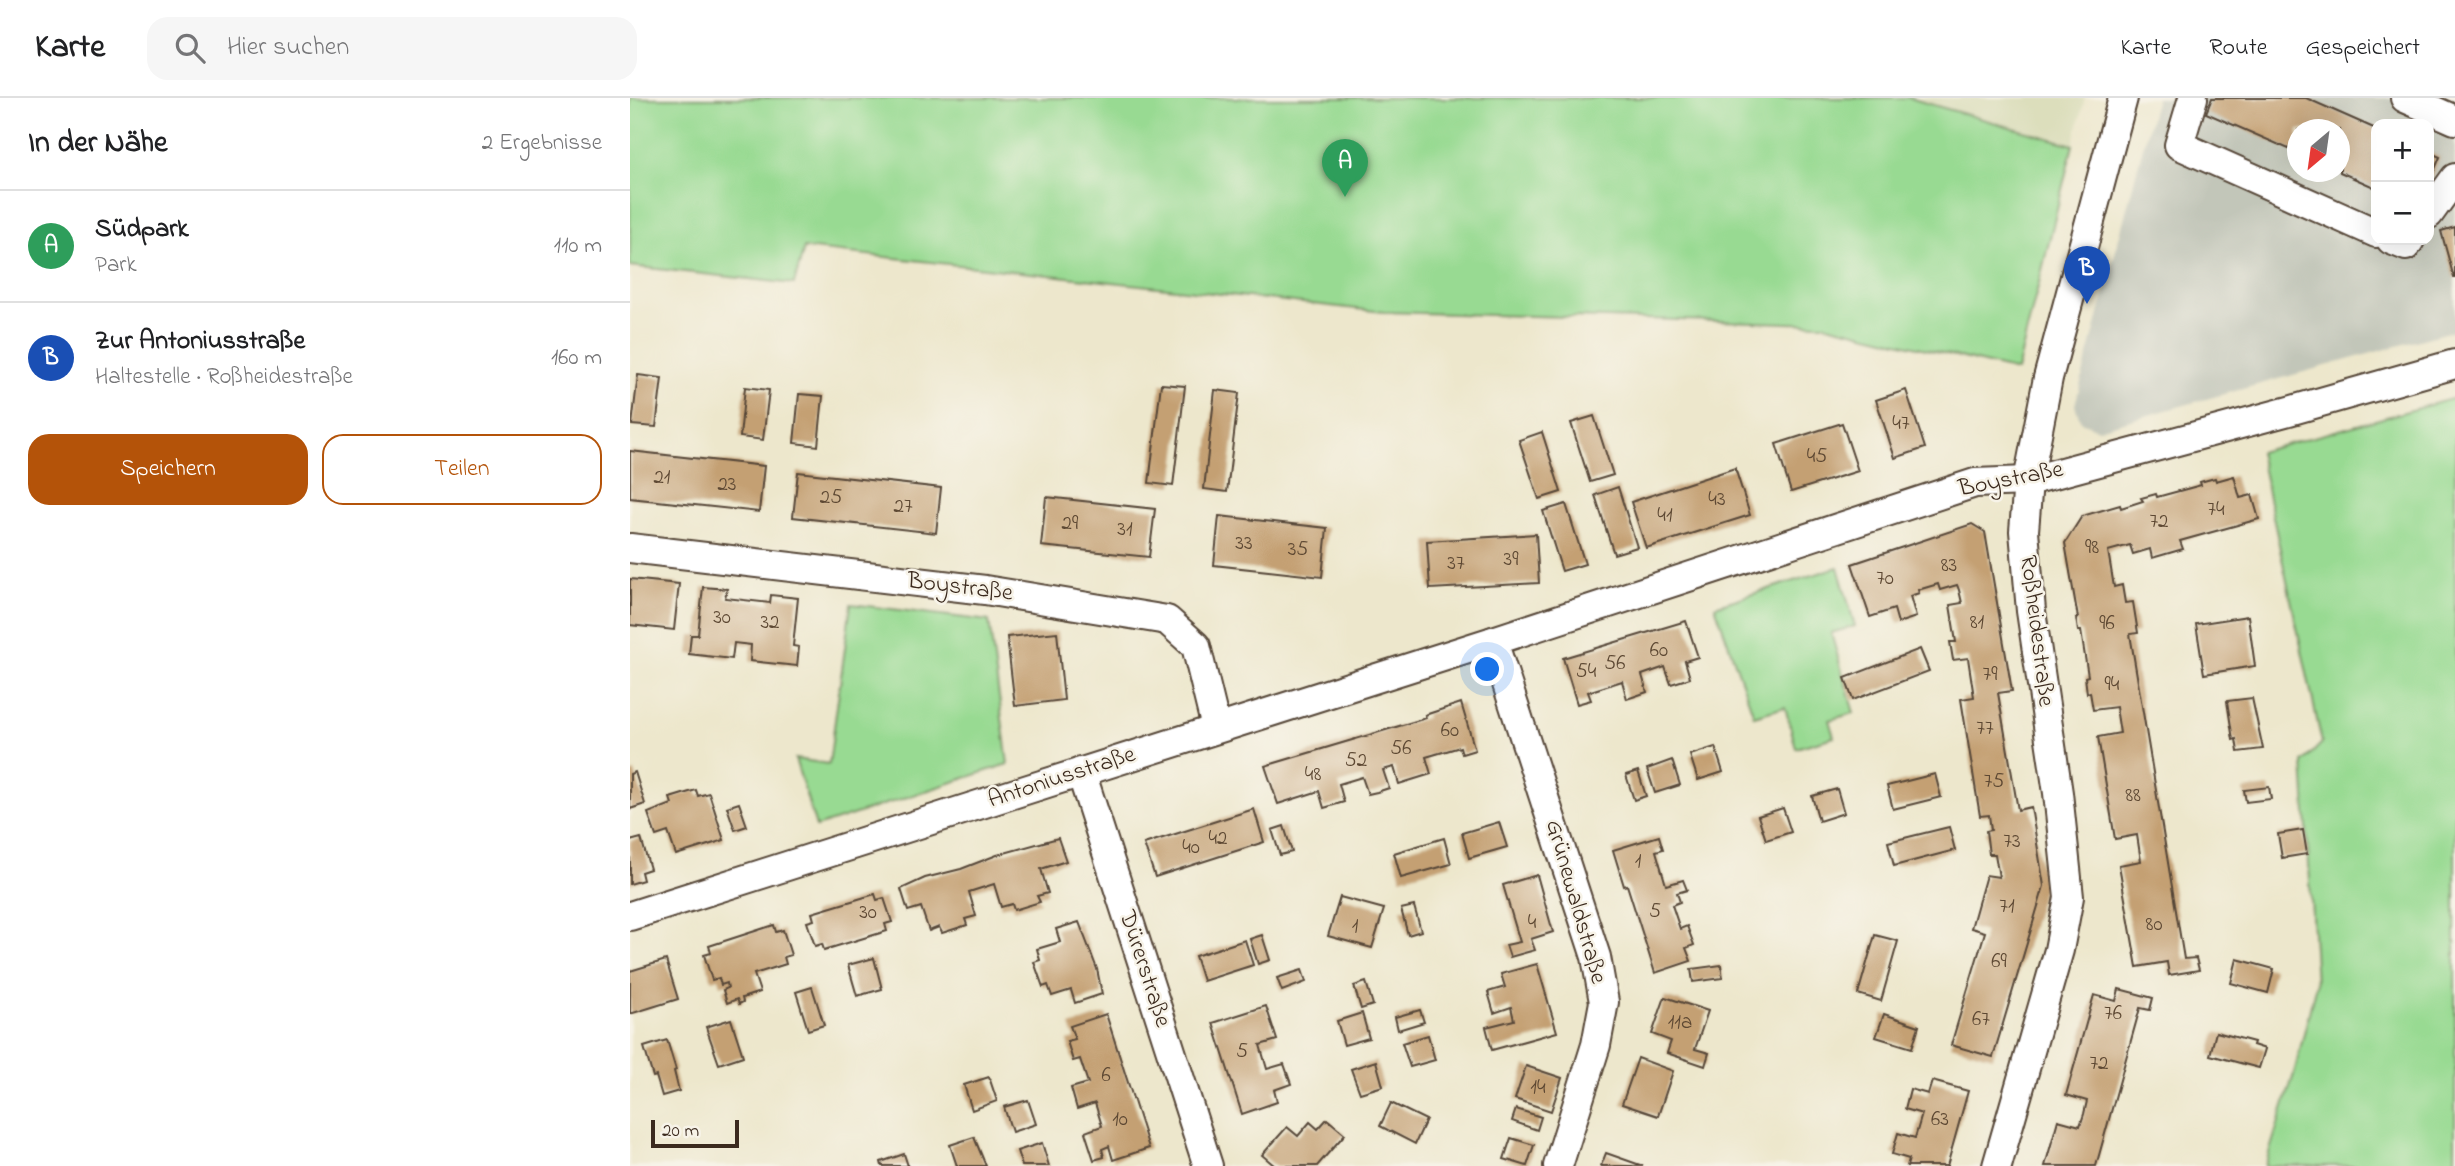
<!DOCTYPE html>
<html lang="de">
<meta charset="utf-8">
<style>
:root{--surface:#fff;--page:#f6f6f6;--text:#202124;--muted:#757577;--line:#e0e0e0;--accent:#b45309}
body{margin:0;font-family:"Indie Flower",sans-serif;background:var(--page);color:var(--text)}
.controls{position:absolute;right:21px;top:21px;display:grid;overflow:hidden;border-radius:14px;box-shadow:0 7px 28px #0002}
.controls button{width:63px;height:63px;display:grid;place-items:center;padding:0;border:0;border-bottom:2px solid var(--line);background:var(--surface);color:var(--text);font:35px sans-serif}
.compass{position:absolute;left:1657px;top:21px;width:63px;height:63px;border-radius:50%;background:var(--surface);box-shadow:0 7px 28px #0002;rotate:209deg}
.scale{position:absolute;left:21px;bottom:18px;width:88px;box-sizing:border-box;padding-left:7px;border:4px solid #3b2a1e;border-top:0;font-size:19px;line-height:24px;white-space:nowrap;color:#3b2a1e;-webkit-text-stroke:5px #f7f3e8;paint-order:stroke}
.you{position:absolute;left:858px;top:572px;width:24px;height:24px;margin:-18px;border:5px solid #fff;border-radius:50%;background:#1a73e8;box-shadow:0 0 0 10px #1a73e833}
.badge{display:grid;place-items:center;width:46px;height:46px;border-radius:50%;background:var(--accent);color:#fff;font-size:23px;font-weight:700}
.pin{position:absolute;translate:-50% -58px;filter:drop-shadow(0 2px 4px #0008)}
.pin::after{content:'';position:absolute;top:37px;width:24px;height:21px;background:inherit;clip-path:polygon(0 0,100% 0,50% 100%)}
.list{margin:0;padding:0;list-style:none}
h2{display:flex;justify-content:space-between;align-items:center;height:91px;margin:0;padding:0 28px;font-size:30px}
h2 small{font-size:23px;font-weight:400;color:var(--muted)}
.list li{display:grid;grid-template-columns:46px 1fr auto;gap:21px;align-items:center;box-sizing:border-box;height:112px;padding:0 28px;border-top:2px solid var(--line)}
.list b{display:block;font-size:26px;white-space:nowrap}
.list p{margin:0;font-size:23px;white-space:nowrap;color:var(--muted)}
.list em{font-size:23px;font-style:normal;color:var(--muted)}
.actions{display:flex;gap:14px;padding:21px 28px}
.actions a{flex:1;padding:16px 0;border:2px solid var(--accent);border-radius:21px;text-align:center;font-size:24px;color:var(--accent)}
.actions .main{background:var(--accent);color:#fff}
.icon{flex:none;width:38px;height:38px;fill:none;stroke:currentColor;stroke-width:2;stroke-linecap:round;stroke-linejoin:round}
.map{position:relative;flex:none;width:1825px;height:1068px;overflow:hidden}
header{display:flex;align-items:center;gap:42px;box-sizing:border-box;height:98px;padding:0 35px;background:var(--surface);border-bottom:2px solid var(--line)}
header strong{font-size:33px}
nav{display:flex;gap:38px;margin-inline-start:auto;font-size:24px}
.search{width:490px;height:63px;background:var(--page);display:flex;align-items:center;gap:18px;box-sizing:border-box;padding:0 24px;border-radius:21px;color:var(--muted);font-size:26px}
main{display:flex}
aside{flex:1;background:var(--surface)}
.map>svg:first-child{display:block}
.built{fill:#dcdebc}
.industrial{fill:#c2c6b9;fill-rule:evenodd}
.green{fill:#98da92;stroke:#6a8258;stroke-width:2}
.building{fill:#c4a073}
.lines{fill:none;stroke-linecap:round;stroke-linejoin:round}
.minor-casing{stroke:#564638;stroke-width:32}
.minor{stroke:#fff;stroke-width:28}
.labels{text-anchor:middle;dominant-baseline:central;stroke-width:5;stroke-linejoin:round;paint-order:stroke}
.number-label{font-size:21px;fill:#5d4833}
.street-label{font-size:24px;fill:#3b2a1e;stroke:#f7f3e8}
</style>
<header>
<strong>Karte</strong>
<div class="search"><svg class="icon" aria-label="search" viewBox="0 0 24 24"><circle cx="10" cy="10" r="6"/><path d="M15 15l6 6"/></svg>Hier suchen</div>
<nav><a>Karte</a><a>Route</a><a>Gespeichert</a></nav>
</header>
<main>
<aside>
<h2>In der Nähe<small>2 Ergebnisse</small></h2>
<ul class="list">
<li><span class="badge" style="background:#2e9e5b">A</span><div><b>Südpark</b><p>Park</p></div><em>110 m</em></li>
<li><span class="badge" style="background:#1a4fb4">B</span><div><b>Zur Antoniusstraße</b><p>Haltestelle · Roßheidestraße</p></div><em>160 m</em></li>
</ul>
<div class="actions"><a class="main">Speichern</a><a>Teilen</a></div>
</aside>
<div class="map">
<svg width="1825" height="1068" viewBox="0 0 1825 1068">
<rect width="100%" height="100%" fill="#f7f3e8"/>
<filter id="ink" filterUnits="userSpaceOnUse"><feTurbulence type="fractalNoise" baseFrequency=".0143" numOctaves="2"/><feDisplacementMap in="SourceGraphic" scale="14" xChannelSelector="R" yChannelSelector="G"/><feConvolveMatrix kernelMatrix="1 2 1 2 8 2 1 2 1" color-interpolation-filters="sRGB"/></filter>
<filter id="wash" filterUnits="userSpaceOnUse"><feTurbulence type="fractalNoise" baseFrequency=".00686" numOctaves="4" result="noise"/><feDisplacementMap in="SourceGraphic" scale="28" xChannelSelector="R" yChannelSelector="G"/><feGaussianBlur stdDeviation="1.57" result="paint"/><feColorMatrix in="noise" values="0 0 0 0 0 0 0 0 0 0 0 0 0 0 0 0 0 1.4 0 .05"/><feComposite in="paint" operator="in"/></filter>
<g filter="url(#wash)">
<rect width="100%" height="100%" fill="#ede7cc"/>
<!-- built -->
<polygon class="built" points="1280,0 1455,0 1443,47"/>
<!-- industrial -->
<path class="industrial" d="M1526,0h299v232l-357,99 -17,-7 -6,-17zM1746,26h53v116h-53zM1668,32h42v42h-42z"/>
<!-- green -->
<g class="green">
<polygon points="0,0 1279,0 1443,47 1387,273 1193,226 754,214 174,150 164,186 0,168"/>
<polygon points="1825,300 1825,1068 1635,1068 1664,976 1686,886 1673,664 1692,645 1629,354"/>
<polygon points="1208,469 1225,528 1201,535 1224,615 1199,622 1204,639 1166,650 1155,609 1124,618 1085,508"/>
<polygon points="221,506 359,523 378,666 186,729 165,661 199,666"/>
</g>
<g id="blocks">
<!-- building -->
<g class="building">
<polygon points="1582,0 1676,0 1746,31 1746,90 1710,74 1710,32 1668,32 1668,55 1576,15"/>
<polygon points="1799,54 1810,59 1799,85"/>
<polygon points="1825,129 1825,180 1824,180 1811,133"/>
<polygon points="8,277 32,280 26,329 2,327"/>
<polygon points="531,286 555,288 543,388 519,385"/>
<polygon points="115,289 139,292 133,342 110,339"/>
<polygon points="585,292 609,295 597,394 574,391"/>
<polygon points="1276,292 1295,350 1265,360 1246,302"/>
<polygon points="169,296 193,298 188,348 164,345"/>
<polygon points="964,318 983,377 960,384 941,325"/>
<polygon points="1212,325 1228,373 1161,394 1146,346"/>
<polygon points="912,334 931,394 909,401 889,342"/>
<polygon points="0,353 134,368 129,414 0,400"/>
<polygon points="1105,370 1120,417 1016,450 1001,404"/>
<polygon points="168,374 311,390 306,435 163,419"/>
<polygon points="1604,378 1610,400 1622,397 1629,421 1550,443 1553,451 1522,460 1520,451 1503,456 1500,447 1478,453 1484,489 1492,487 1495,505 1503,504 1508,535 1500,536 1554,861 1566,860 1569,872 1539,877 1537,864 1507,869 1489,767 1511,763 1507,737 1485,741 1468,639 1490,635 1486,609 1463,612 1460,594 1457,595 1455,579 1458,578 1451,533 1448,533 1446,520 1448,520 1435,445 1452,418 1490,407 1491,410 1513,403 1511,400 1526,396 1527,399 1571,387 1570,384 1585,380 1586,383"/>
<polygon points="988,389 1007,449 984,456 965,397"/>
<polygon points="416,399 525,411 519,459 411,448"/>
<polygon points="936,406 955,466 932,473 913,413"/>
<polygon points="589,418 697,430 692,479 584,467"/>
<polygon points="1342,426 1355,434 1382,593 1368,595 1388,712 1401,709 1414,788 1363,959 1321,947 1355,834 1341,830 1356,777 1369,779 1365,756 1359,756 1356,733 1361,732 1359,717 1350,718 1331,601 1344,599 1338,560 1323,562 1320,544 1326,544 1320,507 1332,505 1329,492 1327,487 1310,492 1308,486 1288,492 1289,495 1280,498 1286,519 1268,525 1264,511 1240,519 1222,466"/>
<polygon points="906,436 909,485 800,491 797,443"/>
<polygon points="0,481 49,486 44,532 0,527"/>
<polygon points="73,489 97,491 95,500 140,505 141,497 168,500 163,548 169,549 167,568 120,563 121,547 104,545 102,561 59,556 61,537 68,537"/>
<polygon points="1618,518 1625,568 1574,576 1566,526"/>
<polygon points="1056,523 1068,559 1055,563 1060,580 1041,586 1035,569 1012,577 1017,594 997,601 992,583 958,594 961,602 947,606 933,560"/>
<polygon points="427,534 434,602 385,608 377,539"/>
<polygon points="1290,551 1299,573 1223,602 1215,580"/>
<polygon points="1622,600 1633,651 1608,654 1606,641 1603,642 1597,603"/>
<polygon points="831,605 845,652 832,656 830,649 796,659 801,676 769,686 764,669 753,672 759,690 747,694 738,696 732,679 709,686 714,704 694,710 689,693 648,706 635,668 796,620 795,617"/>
<polygon points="1085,649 1093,674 1068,682 1060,657"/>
<polygon points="1042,662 1050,687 1025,695 1017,671"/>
<polygon points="1008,673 1016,698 1004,702 996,677"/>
<polygon points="5,674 15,706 0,711 0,676"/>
<polygon points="1305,676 1311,699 1263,711 1257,688"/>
<polygon points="1639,689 1641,701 1616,704 1614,692"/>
<polygon points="1207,691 1214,715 1189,723 1182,698"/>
<polygon points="66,692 68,698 79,695 94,742 46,757 38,734 26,738 18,715 42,706 40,700"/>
<polygon points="109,705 117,728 105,732 97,709"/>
<polygon points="1153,710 1161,734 1136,742 1128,718"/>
<polygon points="624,711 634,744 525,779 514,746"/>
<polygon points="869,724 877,749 839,760 832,735"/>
<polygon points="654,728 662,754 650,757 642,732"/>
<polygon points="1319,729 1325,752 1264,768 1258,744"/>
<polygon points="1673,732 1677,756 1652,760 1648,736"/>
<polygon points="1029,738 1033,751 1026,753 1036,787 1053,782 1057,792 1047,795 1050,804 1042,807 1050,831 1057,828 1064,847 1056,850 1061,863 1025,875 997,787 994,788 983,752"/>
<polygon points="11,740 20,771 11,774 13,782 0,786 0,743"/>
<polygon points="428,740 436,763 411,771 418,795 407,798 410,804 384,812 382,806 371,809 364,786 339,794 346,818 335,821 337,827 312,835 309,829 299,833 291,809 278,813 271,791 295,780 331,771 367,757"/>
<polygon points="814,740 821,766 771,780 764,755"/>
<polygon points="907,777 923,834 901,841 905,852 880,859 876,847 890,844 873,787"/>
<polygon points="245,796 247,802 254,800 262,824 255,826 257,833 194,852 192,846 185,848 177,824 184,822 182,815"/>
<polygon points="710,799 754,811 742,850 698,838"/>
<polygon points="784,808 791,833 778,837 771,811"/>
<polygon points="449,824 467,871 472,896 445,905 441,892 422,898 418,887 413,889 404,864 410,862 407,851 430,844 426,831"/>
<polygon points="144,827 146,834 153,832 161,857 154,859 156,866 124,876 130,894 112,900 113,904 109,906 107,901 97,905 93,892 98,890 97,885 91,887 89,880 82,882 74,857 81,855 79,848"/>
<polygon points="632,837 640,862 628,866 620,841"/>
<polygon points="1245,837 1268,843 1251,903 1228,896"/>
<polygon points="615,842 623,867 573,883 565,858"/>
<polygon points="244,860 252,891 227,898 218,867"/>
<polygon points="1607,861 1644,871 1638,895 1601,885"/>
<polygon points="36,862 48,901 0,916 0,873"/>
<polygon points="907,866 927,934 862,952 856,929 884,922 881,909 864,915 858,894 875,889 871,876"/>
<polygon points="1091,867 1093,880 1063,884 1061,871"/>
<polygon points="672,872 676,884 652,893 647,880"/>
<polygon points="736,884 743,907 731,911 724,888"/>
<polygon points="182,889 194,927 178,932 166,894"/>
<polygon points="1489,891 1523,900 1520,912 1510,910 1466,1068 1415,1068 1428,1022 1450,1028 1454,1016 1457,1003 1436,997 1464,897 1486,903"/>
<polygon points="1035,899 1078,913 1065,951 1079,955 1075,968 1037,955 1041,943 1022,936"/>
<polygon points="636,908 647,942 630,947 637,971 654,966 661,986 644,992 647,1004 612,1016 583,925"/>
<polygon points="790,912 794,924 768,932 765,919"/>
<polygon points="732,915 739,940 714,947 707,923"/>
<polygon points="476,916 519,1050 483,1062 479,1048 472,1051 474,1059 464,1062 455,1034 472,1028 465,1005 447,1011 441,990 458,985 450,961 443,963 437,943 445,941 440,928"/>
<polygon points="1254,916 1289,928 1282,950 1246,939"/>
<polygon points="101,921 113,958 89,966 76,929"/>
<polygon points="1586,934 1624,944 1623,947 1635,951 1629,970 1580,957"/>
<polygon points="798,937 805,962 780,969 772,945"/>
<polygon points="37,942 46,972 44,973 49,993 32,998 26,978 23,979 14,949"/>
<polygon points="1008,960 1043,973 1028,1018 992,1006"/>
<polygon points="746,963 753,988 730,995 721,971"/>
<polygon points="896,968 932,980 921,1013 885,1001"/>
<polygon points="359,979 367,1003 342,1012 334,987"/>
<polygon points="1302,983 1338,993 1317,1068 1277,1068 1279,1061 1262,1056 1268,1035 1285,1040 1292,1016 1275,1011 1280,991 1298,996"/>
<polygon points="398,1002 406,1026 382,1034 374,1009"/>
<polygon points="761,1005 796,1022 785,1046 750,1028"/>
<polygon points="886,1011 911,1019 907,1032 882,1023"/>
<polygon points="697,1021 715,1036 687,1068 645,1068 632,1057 657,1029 668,1038 680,1024 688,1031"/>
<polygon points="344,1039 356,1068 327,1068 320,1047"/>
<polygon points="881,1040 904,1047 897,1068 874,1061"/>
<polygon points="412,1045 419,1068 392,1068 387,1053"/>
<polygon points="976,1055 1013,1068 971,1068"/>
<polygon points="274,1056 278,1068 252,1068 251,1064"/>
</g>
</g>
</g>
<g filter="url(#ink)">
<use href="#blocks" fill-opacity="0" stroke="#564638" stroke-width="2"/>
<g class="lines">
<!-- minor casing -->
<g class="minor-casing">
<g id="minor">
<polyline points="1563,0 1549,47 1746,135"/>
<polyline points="1775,0 1825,22"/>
<polyline points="1799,116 1825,80"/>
<polyline points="1761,142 1776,148 1780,142"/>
<polyline points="0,450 355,492 537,522 566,548 586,630"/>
<polyline points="863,543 966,859 974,904 966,947 928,1068"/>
<polyline points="451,674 578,1068"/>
<polyline points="0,818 863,543 1345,385 1398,383 1659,313 1825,266"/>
<polyline points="1367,1068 1429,852 1439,799 1428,695 1401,513 1394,433 1398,383 1418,280 1493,0"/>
</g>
</g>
<!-- minor -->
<use href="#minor" class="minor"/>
</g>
</g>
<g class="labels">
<!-- number labels -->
<g class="number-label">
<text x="1271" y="326">47</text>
<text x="1187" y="359">45</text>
<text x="32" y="380">21</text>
<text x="97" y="387">23</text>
<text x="201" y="400">25</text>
<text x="1087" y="402">43</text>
<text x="273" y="409">27</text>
<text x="1586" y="412">74</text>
<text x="1035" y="418">41</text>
<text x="1529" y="424">72</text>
<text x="440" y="426">29</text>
<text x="495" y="432">31</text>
<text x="614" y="446">33</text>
<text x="1462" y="450">98</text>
<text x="668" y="452">35</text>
<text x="881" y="462">39</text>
<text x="826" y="466">37</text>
<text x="1319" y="468">83</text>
<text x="1255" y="481">70</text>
<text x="92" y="520">30</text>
<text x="140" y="525">32</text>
<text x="1347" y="525">81</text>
<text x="1477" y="526">96</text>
<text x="1029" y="553">60</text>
<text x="985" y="566">56</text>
<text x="956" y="574">54</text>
<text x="1360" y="577">79</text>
<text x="1482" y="587">94</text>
<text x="1355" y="631">77</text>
<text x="820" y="633">60</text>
<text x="771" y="651">56</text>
<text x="726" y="663">52</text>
<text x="683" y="677">48</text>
<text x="1364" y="684">75</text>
<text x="1503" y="698">88</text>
<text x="588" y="741">42</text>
<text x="1382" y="744">73</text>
<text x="561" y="750">40</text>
<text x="1008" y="764">1</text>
<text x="1377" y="809">71</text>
<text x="1025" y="814">5</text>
<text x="238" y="815">30</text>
<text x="902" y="825">4</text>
<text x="1524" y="827">80</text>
<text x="725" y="829">1</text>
<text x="1369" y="864">69</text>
<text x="1483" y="916">76</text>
<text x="1351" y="922">67</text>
<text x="1050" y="925">11a</text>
<text x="612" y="954">5</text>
<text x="1469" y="966">72</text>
<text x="476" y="978">6</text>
<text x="908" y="990">14</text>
<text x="490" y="1022">10</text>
<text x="1310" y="1022">63</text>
</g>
<!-- street labels -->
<g class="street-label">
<text transform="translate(1381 382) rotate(-11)">Boystraße</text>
<text transform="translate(330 490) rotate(7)">Boystraße</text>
<text transform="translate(1406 533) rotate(83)">Roßheidestraße</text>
<text transform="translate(432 680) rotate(-18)">Antoniusstraße</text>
<text transform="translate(945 804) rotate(74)">Grünewaldstraße</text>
<text transform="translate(514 871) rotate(72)">Dürerstraße</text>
</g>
</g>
</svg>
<div class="controls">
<button>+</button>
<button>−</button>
</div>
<svg class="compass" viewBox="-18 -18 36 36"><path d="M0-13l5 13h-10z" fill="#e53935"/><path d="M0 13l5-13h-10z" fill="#757577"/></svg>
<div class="scale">20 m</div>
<div class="you"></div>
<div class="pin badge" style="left:715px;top:99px;background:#2e9e5b">A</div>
<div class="pin badge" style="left:1457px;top:206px;background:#1a4fb4">B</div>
</div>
</main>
